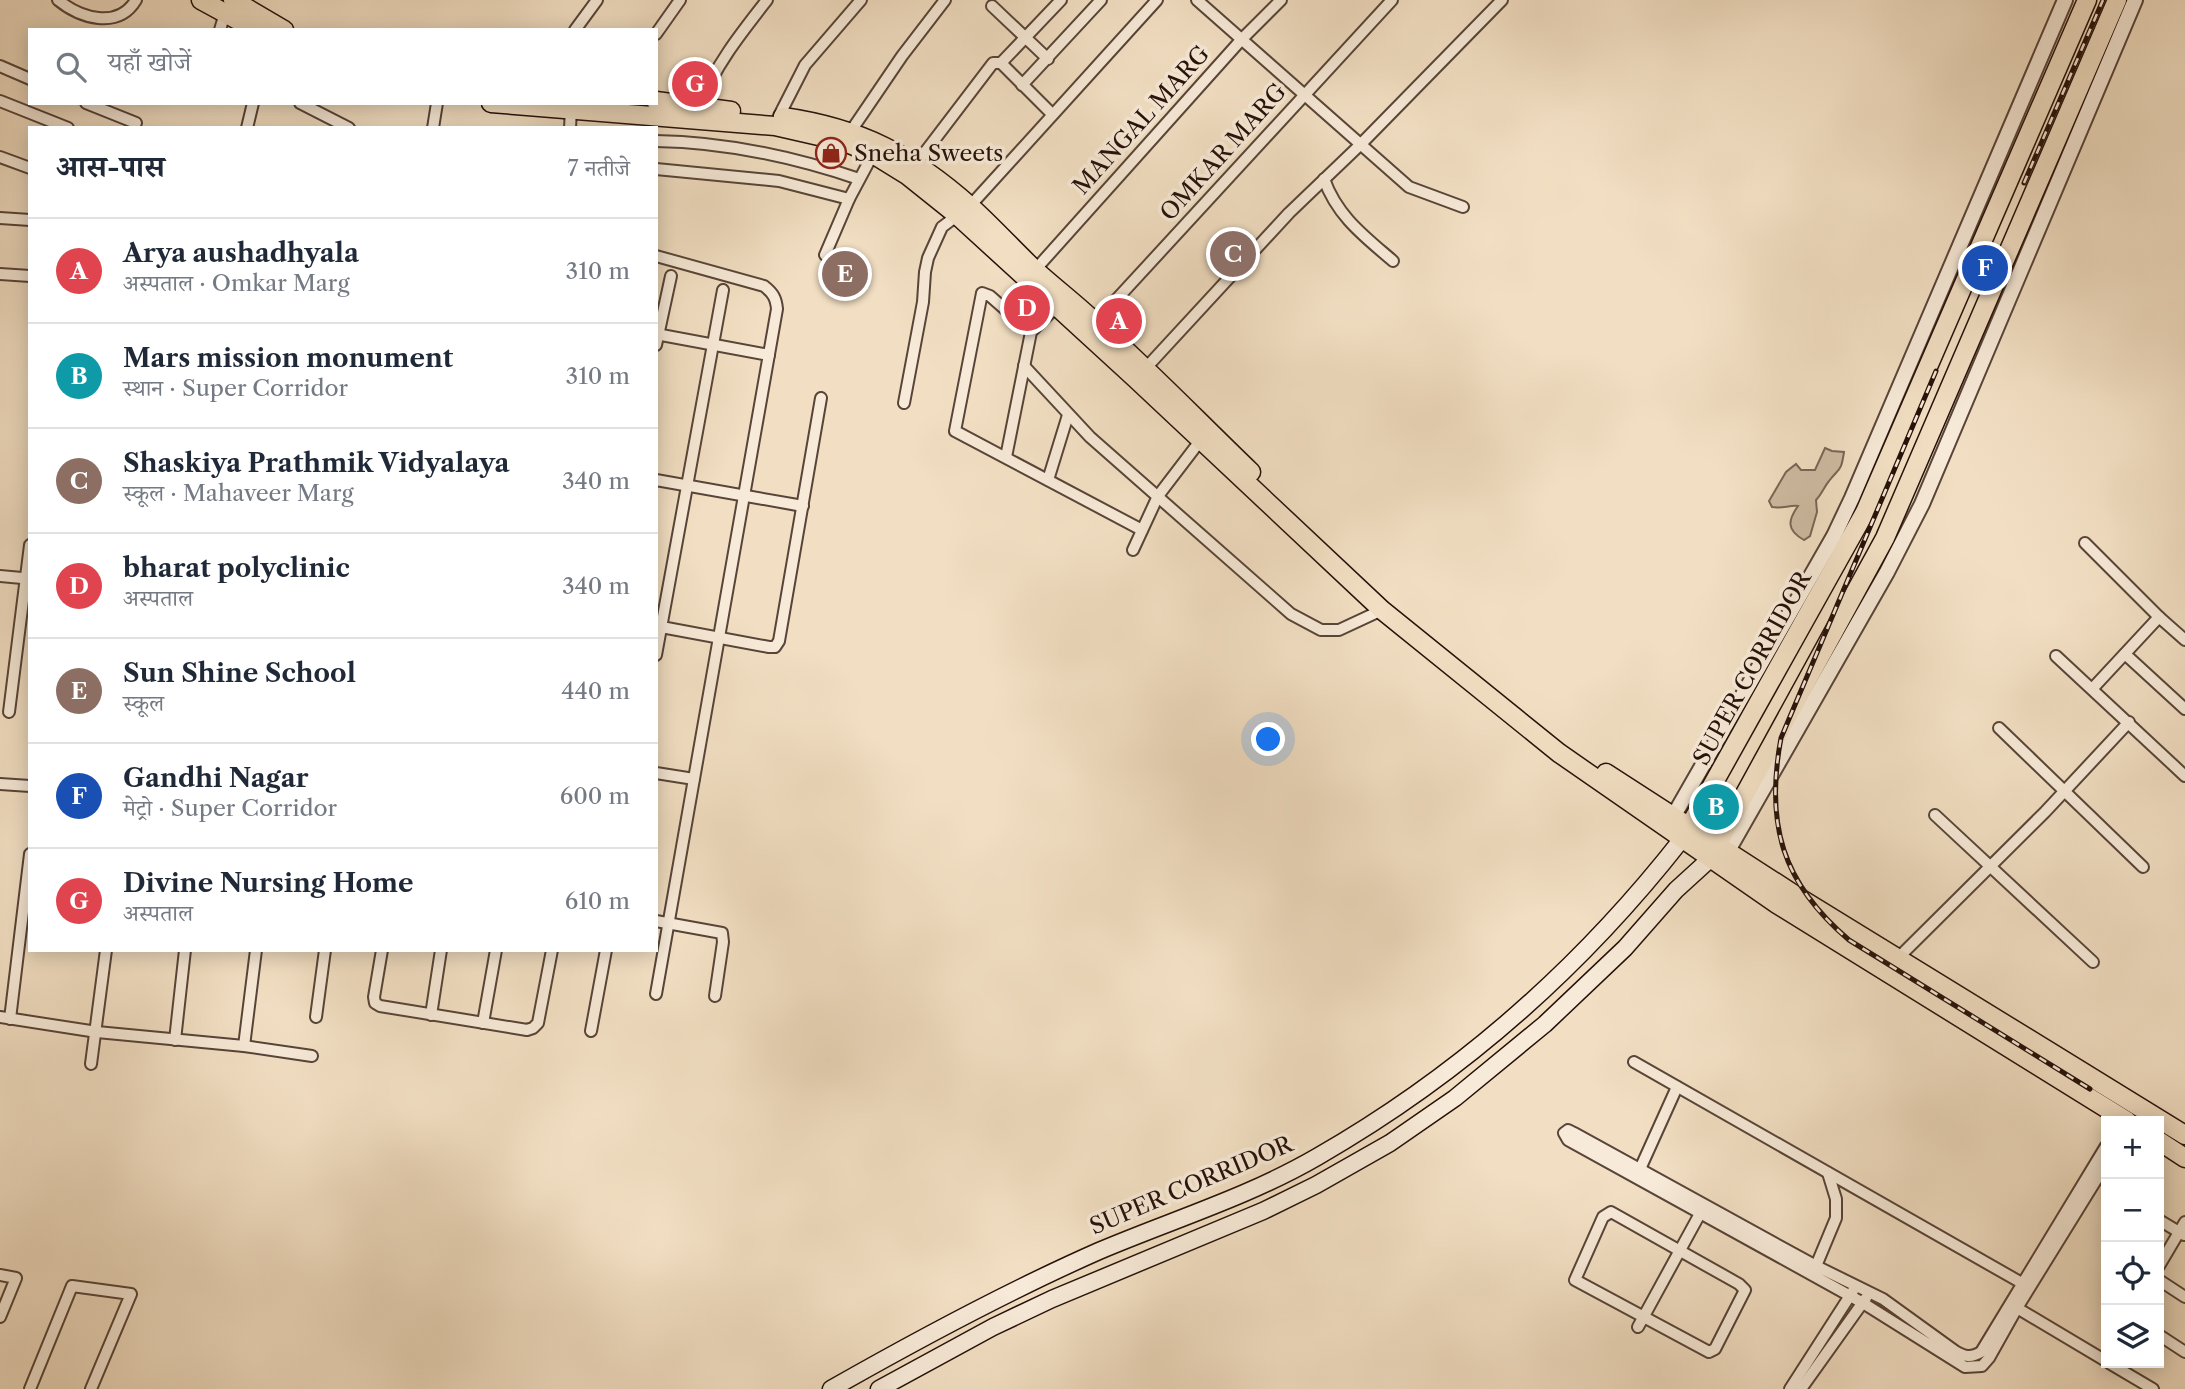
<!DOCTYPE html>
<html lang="hi">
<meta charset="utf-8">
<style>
:root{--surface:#fff;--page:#f6f6f7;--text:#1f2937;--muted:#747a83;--line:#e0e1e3;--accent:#ea580c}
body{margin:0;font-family:"Libre Caslon Text","Noto Serif Devanagari",serif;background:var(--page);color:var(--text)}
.controls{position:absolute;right:21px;bottom:21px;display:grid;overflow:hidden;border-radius:0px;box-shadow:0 4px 18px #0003}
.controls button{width:63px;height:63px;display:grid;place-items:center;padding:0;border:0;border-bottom:2px solid var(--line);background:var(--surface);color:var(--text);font:35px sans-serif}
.you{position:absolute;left:1269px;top:740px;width:24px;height:24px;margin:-18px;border:5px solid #fff;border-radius:50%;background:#1a73e8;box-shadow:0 0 0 10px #1a73e833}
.badge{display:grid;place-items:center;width:46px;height:46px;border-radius:50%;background:var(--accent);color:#fff;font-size:23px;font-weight:700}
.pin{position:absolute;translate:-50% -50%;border:4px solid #fff;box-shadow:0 2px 7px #0006}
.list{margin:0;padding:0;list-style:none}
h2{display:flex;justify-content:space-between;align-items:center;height:91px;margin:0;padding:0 28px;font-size:30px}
h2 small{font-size:23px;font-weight:400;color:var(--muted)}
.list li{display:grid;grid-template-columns:46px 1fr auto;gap:21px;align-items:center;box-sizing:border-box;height:105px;padding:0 28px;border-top:2px solid var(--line)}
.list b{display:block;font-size:26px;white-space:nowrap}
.list p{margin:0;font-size:23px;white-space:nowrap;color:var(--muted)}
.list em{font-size:23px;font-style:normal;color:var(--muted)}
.icon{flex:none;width:38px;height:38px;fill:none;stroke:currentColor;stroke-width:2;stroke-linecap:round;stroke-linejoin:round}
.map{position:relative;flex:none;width:2185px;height:1389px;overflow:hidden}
.search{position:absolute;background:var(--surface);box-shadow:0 4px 18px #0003;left:28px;top:28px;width:630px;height:77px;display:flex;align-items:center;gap:18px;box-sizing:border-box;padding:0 24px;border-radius:0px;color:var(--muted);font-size:26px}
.panel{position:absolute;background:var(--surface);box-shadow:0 4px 18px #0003;left:28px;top:126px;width:630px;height:826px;border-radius:0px}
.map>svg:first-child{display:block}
.green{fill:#cfbca3;stroke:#7a6656;stroke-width:2}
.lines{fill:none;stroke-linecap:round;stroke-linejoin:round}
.minor-casing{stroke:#584438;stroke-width:14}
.tertiary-casing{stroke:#584438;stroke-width:18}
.secondary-casing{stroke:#251009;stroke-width:19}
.primary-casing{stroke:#251009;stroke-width:21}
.minor{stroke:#f7ead8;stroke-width:10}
.tertiary{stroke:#f7ead8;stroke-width:14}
.secondary{stroke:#f7ead8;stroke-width:16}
.primary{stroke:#f2dfc3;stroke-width:18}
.rail-casing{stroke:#251009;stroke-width:5}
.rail{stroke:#f7ead8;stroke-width:2.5;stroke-dasharray:8;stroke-linecap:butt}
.labels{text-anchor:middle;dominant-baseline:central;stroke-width:7;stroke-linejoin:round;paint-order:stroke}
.street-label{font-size:23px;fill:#251009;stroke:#f7ead8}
.poi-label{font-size:23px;fill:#251009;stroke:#f7ead8;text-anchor:start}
</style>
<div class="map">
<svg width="2185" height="1389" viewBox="0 0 2185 1389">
<rect width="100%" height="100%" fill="#f2dfc3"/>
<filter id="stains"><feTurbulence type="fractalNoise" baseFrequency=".00286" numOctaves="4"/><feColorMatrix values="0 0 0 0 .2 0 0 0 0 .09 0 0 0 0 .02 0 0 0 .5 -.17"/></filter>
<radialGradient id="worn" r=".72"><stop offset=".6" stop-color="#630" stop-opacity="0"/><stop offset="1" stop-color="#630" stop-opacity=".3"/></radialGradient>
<!-- green -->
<path class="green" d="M1825,448l7,3 12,1c-3,20 -4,15 -15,29 -5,6 -7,13 -13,19l1,12 -7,24 -6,4c-18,-10 -16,-20 -6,-34 -9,-1 -16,3 -26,1l-3,-6 17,-29 10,-8 5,6h14z"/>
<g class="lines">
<!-- minor casing -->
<g class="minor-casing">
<g id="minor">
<path d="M58,0c22,18 60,30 78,0"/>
<polyline points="1197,0 1409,187 1463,207"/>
<polyline points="992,6 1048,59"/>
<polyline points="220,30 225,13"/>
<polyline points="575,30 597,0"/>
<polyline points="656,34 680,0"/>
<polyline points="1001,63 1061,0"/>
<polyline points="0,66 30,79"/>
<polyline points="1022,85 1101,0"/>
<polyline points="0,101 68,128"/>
<polyline points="86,103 136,123"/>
<polyline points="300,103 349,128"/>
<path d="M699,107c15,-40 42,-74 68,-107"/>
<polyline points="779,116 805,65 861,0"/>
<polyline points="247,128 253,103"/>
<polyline points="433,128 437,103"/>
<polyline points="570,128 571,109"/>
<polyline points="851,131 902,56 945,0"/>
<path d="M656,141c69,1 138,16 203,38"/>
<polyline points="0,157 30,168"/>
<polyline points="916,164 993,63 1001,63 1052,114"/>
<polyline points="656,169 779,181 849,199"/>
<path d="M1324,179c13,37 40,57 69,82"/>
<polyline points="0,218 30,220"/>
<polyline points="825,255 849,199 873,154"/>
<polyline points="1035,270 1241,40 1281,0"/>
<polyline points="0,274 30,276"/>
<polyline points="1092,326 1392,0"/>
<polyline points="1031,332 990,296 982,293 955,431 1142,530"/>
<polyline points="656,334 769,355"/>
<polyline points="656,345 671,276"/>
<polyline points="1024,366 1090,437 1291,614 1321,630 1339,630 1382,610"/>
<polyline points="1145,369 1289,213 1361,144 1502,0"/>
<polyline points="904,403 923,302 925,272 928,258 942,227 970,206 1157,0"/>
<polyline points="1006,457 1031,332 1056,307"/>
<polyline points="656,480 803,506"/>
<polyline points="1048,480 1068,415"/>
<polyline points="2085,543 2159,617"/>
<polyline points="1133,550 1158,496 1200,441"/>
<polyline points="0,576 22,578"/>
<polyline points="656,626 769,647 775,647 779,641 821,398"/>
<polyline points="2125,654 2185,709"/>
<polyline points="656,655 723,290"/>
<polyline points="2056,656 2185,776"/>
<polyline points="2093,688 2159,617 2185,640"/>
<polyline points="9,712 30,545"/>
<polyline points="1999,728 2143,867"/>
<polyline points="656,773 694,779"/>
<polyline points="0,784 30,786"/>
<polyline points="1935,815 2093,962"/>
<polyline points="656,921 722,933 723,942 715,996"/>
<polyline points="382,950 374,997 375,1003 380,1006 527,1030 533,1028 538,1023 552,950"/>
<polyline points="1898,958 2045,812 2129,722"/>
<path d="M656,994l121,-685c-1,-11 -4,-16 -13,-23l-108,-30"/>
<polyline points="431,1015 441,950"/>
<polyline points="0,1017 97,1032 244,1046 312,1056"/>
<polyline points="316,1017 325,950"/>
<polyline points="10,1019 30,854"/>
<polyline points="483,1023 496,950"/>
<polyline points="591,1031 606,950"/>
<polyline points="175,1040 185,950"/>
<polyline points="244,1046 256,950"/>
<polyline points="1634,1062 2027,1286"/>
<polyline points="91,1064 106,950"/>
<path d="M2106,1146l-125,206c-10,6 -16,5 -26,-1l-72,-52 -67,-33 -242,-133 -6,-3 -4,3 4,7 295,163 102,64 17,-1 7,-8 28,-50 89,-144"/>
<polyline points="1640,1169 1677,1087"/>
<polygon points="1611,1212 1739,1284 1745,1290 1715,1349 1709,1352 1575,1280 1603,1217"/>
<polyline points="2159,1220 2184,1235"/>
<polyline points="1816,1266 1836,1218 1836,1199 1828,1173"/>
<polyline points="2159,1266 2185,1222"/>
<polyline points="0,1275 16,1278 0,1317"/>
<polyline points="2159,1280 2185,1297"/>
<polyline points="2017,1308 2106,1361"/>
<polyline points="1638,1327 1702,1210"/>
<polyline points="2159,1335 2185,1352"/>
<polyline points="2109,1363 2153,1389"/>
<polyline points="30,1389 72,1286 131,1294 91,1389"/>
<polyline points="1790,1389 1853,1291"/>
<polyline points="1801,1389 1866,1298"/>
</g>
</g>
<!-- tertiary casing -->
<g class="tertiary-casing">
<g id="tertiary">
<polyline points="1669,824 1834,536 1852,498 2065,0"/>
<polyline points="1722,861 1887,572 1922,504 2135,0"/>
</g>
</g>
<!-- secondary casing -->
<g class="secondary-casing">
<g id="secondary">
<path d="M831,1389c88,-50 175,-97 268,-138 73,-31 149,-54 218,-94 143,-82 264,-189 365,-318"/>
<polyline points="879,1389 993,1327 1052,1299 1263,1211 1316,1185 1390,1143 1455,1098 1545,1024 1625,948 1676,890 1710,859"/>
</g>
</g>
<!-- primary casing -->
<g class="primary-casing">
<g id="primary">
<polyline points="201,0 256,30"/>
<polyline points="233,0 284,30"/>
<polyline points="656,101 731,111"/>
<polyline points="491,103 775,126 845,142 873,154 907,175 957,215 1135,378 1382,610 1559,753 1777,904 2127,1121"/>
<path d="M783,117c77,11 130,38 188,90 22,20 42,42 64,63 20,18 41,34 60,52 54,48 104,100 156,150"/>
<polyline points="1606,773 1798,897 2185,1135"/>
<polyline points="1684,836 1865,512 2087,0"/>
<polyline points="1711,856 1885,538 2117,0"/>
<polyline points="2159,1141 2185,1158"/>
</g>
</g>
<!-- minor -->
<use href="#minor" class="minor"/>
<!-- tertiary -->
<use href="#tertiary" class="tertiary"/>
<!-- secondary -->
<use href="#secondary" class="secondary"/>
<!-- primary -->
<use href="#primary" class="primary"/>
<!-- rail casing -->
<g class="rail-casing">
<g id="rail">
<polyline points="2024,183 2103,0"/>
<path d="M1936,371l-155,367c-16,86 1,145 68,202l241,149"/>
</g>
</g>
<!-- rail -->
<use href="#rail" class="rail"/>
</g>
<!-- icons -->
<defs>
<g id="shop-ring" transform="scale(1.575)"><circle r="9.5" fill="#f7ead8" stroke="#8f2418" stroke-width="1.5"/><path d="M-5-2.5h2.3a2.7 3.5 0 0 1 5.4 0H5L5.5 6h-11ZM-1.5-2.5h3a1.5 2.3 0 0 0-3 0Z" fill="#8f2418"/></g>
</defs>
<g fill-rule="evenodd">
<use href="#shop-ring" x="831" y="153"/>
</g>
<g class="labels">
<!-- street labels -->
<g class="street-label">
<text transform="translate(1141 120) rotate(-48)">MANGAL MARG</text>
<text transform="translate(1223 152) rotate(-48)">OMKAR MARG</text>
<text transform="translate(1752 668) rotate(-61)">SUPER CORRIDOR</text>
<text transform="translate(1191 1185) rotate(-23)">SUPER CORRIDOR</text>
</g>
<!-- poi labels -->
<g class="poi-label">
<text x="854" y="153">Sneha Sweets</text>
</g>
</g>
<rect width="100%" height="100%" filter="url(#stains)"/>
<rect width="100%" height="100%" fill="url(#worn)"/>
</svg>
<div class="controls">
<button>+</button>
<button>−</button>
<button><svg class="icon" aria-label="locate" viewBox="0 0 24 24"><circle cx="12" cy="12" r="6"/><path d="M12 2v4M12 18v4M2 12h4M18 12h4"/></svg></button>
<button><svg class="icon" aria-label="layers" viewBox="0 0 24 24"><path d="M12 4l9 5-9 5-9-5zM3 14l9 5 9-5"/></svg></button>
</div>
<div class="you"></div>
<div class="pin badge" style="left:1119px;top:321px;background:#e0444e">A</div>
<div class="pin badge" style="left:1716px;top:807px;background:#0f9aa8">B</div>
<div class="pin badge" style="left:1233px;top:254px;background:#8d6e63">C</div>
<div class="pin badge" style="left:1027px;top:308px;background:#e0444e">D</div>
<div class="pin badge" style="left:845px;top:274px;background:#8d6e63">E</div>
<div class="pin badge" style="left:1985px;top:268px;background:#1a4fb4">F</div>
<div class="pin badge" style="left:695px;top:84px;background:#e0444e">G</div>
<div class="search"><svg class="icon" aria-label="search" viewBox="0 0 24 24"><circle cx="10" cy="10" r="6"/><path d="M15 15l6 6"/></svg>यहाँ खोजें</div>
<section class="panel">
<h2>आस-पास<small>7 नतीजे</small></h2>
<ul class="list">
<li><span class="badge" style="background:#e0444e">A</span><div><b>Arya aushadhyala</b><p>अस्पताल · Omkar Marg</p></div><em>310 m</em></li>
<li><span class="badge" style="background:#0f9aa8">B</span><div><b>Mars mission monument</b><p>स्थान · Super Corridor</p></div><em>310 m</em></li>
<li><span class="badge" style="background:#8d6e63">C</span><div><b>Shaskiya Prathmik Vidyalaya</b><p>स्कूल · Mahaveer Marg</p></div><em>340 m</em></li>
<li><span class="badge" style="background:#e0444e">D</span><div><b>bharat polyclinic</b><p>अस्पताल</p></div><em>340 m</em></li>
<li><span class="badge" style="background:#8d6e63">E</span><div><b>Sun Shine School</b><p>स्कूल</p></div><em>440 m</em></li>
<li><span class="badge" style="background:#1a4fb4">F</span><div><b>Gandhi Nagar</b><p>मेट्रो · Super Corridor</p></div><em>600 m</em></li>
<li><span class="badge" style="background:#e0444e">G</span><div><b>Divine Nursing Home</b><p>अस्पताल</p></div><em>610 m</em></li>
</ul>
</section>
</div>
